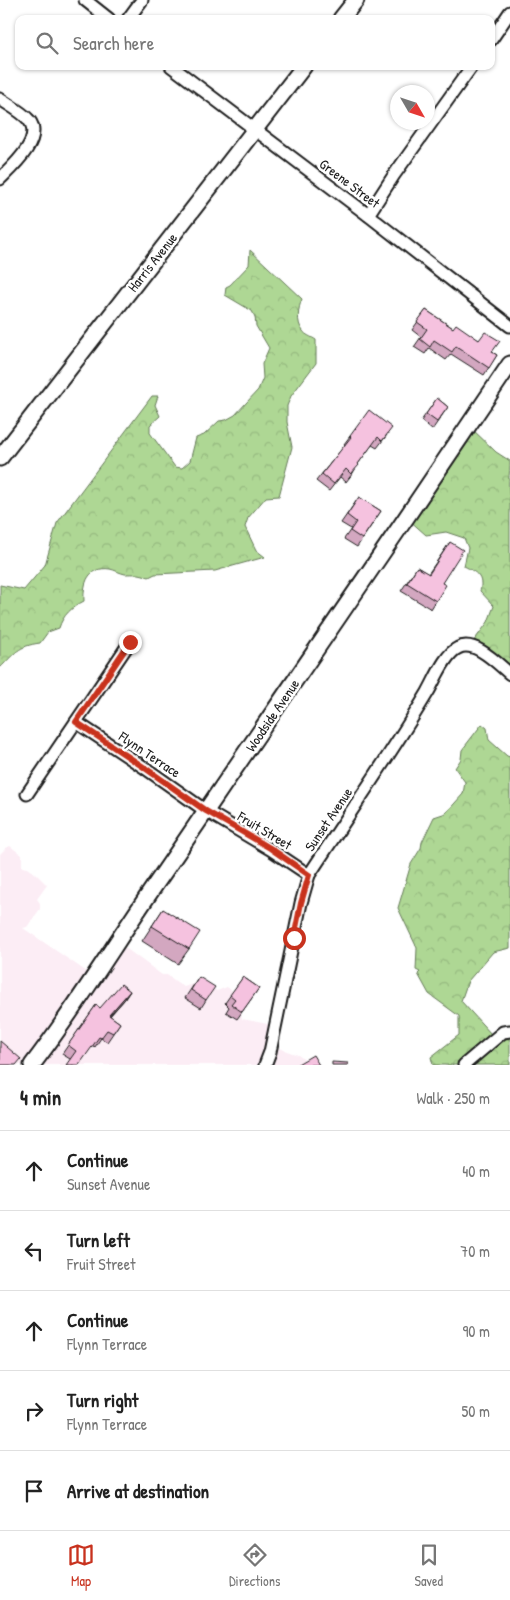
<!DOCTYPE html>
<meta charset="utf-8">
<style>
:root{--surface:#fff;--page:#f6f6f6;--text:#222;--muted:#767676;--line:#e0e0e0;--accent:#c8321e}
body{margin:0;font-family:"Patrick Hand",sans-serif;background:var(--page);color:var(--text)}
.compass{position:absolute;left:390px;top:85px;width:45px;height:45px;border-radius:50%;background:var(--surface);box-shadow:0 1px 4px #0004;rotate:129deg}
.stop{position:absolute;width:15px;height:15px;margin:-11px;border:4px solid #c8321e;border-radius:50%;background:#fff}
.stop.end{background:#c8321e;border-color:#fff;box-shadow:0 1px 5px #0008}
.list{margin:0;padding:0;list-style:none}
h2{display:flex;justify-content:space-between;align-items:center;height:65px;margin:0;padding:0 20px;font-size:21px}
h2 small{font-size:16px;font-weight:400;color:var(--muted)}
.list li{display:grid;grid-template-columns:32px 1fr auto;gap:15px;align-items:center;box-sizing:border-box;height:80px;padding:0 20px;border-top:1px solid var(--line)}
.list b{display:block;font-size:19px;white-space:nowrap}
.list p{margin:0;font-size:16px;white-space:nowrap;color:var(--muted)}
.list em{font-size:16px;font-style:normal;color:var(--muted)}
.icon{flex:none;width:28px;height:28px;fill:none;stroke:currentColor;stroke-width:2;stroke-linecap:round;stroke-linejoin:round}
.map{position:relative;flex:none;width:510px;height:1065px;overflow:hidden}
.search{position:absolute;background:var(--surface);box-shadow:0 1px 4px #0004;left:15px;right:15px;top:15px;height:55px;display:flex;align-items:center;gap:12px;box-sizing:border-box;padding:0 18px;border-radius:10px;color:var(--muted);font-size:19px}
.sheet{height:465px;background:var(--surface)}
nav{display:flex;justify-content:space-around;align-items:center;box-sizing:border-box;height:70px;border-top:1px solid var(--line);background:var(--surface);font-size:14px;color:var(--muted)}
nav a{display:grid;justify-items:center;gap:2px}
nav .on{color:var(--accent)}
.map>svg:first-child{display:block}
.built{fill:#fcedf5}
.forest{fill:url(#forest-crowns);stroke:#657a58}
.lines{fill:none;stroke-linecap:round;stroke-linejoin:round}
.minor-casing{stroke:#1c1c1c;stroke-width:15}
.tertiary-casing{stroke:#1c1c1c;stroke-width:19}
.minor{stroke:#fff;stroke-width:11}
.tertiary{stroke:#fff;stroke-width:15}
.wall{fill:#d3a7c0;stroke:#1c1c1c}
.shaded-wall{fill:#ac889c;stroke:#1c1c1c}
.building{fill:#f5c2df;stroke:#1c1c1c}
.route{stroke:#c8321e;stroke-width:6}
.labels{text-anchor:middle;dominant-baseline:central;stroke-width:5;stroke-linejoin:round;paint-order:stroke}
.street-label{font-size:14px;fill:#1c1c1c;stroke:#fff}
</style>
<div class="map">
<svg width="510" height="1065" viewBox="0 0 510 1065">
<defs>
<pattern id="forest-crowns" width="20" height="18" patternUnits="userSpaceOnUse" patternTransform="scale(1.25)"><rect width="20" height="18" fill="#aed794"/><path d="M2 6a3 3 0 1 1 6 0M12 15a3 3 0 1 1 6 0" fill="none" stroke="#95b87f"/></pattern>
</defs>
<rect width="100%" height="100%" fill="#fff"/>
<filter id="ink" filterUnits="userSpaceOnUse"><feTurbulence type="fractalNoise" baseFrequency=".02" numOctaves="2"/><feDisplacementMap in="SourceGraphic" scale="10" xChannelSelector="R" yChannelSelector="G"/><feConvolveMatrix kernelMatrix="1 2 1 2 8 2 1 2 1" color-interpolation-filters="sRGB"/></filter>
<g filter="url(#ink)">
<!-- built -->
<polygon class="built" points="10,846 22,855 22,867 28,868 36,874 47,885 37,899 40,903 40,909 27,927 23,928 90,974 120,944 162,975 167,975 184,987 201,981 217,991 227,987 247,1001 241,1013 242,1019 273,1025 273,1046 298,1055 312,1065 0,1065 0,854 6,848"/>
<!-- forest -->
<g class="forest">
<path d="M250,250l52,49c-4,9 -6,24 1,32 2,4 9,6 13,9v23l-25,33 -4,10v16l5,25 -13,49 -13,1 -18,21 -3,9 11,23 9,7 -50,14 -60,3 -6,3c-9,-4 -14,-3 -24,-3 -5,-1 -10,-4 -15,-5 -22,-3 -27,14 -26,32 -12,6 -21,14 -25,27l-11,4 -8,11c-22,3 -25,10 -40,25v-83l24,5 21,-25 12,-42 95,-127h6l-3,9 5,11 -10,9v8l25,34 7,1 8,-7 6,-23 8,-3 15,-14 7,-1 9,-5 23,-25 5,-12 -1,-14 7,-16 -13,-22 -1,-9 -3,-6 -27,-16 1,-8 4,-2 19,-20z"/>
<path d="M470,427l26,25 14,9c0,13 -3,26 0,38v175l-40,-28 18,-24 6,-16 -14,-15c4,-14 -4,-19 -16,-25l4,-18 -4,-10 -18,-6 -20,3 -18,-16z"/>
<polygon points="482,724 487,728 489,740 507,756 510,757 510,948 493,952 468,981 461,1001 492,1035 510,1031 510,1065 433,1065 431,1057 459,1035 459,1016 429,994 418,974 420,972 416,970 417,948 398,908 411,864 421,848 422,842 434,817 446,813 463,794 465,782 455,768 461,759 462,750"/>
</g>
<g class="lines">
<!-- minor casing -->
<g class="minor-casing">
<g id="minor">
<polyline points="85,0 109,19"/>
<polyline points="128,19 142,0"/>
<polyline points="491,40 510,12"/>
<polyline points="171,66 368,215 510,326"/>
<path d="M0,99c9,6 22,13 29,21 15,19 -17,47 -29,59"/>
<polyline points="368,215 394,175 472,66"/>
<polyline points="76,722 145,768 206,811 270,849 309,875"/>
<polyline points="27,794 130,642"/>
<path d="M265,1065l5,-13 31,-149 8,-28c40,-61 82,-121 119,-183 7,-12 17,-38 30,-44 17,-9 40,16 52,26"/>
<polyline points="464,1065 503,1032 510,1031"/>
</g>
</g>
<!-- tertiary casing -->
<g class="tertiary-casing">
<g id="tertiary">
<polyline points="341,19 356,0"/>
<polyline points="0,458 304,66"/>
<path d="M32,1065c47,-61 86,-127 130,-190 117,-170 233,-340 348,-511"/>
</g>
</g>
<!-- minor -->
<use href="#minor" class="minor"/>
<!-- tertiary -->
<use href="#tertiary" class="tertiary"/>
</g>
<!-- wall -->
<g class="wall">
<polygon points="426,310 453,328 479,340 492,352 497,355 484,375 451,354 446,360 429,348 425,354 414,347 421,337 412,330"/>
<polygon points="437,398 448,407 432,430 421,421"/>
<polygon points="387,435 377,448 372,445 358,464 353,473 346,482 340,477 329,491 316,481 345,445 344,444 350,436"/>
<polygon points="359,497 381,511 357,547 344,539 351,529 341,523"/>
<polygon points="450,542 442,583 436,601 431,609 401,591 417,567 428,574"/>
<polygon points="163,909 189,949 178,964 142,941"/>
<polygon points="199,977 206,1000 201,1008 185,998"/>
<polygon points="243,977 259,988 237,1019 226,1012 229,1007 225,1003"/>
<polygon points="130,991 124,1000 110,1016 120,1023 107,1042 101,1038 95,1047 94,1046 70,1059 62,1054 96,1005 100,1008"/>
</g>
<!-- shaded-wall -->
<polygon class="shaded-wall" points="130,991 124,1000 103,1023 109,1015"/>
<!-- building -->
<g class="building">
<polygon points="426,310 453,328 456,324 479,340 485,332 500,341 492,352 497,355 489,368 456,346 452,352 434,340 430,347 420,339 427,329 417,322"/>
<polygon points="437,398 448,407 437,422 426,414"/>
<polygon points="369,410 392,428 382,441 378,437 358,464 359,465 351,474 346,469 334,484 322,474 351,437 350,436"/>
<polygon points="359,497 381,511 362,539 350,531 356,522 347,515"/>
<polygon points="450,542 463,550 442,583 446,585 436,601 407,583 417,567 429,574"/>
<polygon points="163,909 200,932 189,949 152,926"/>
<polygon points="199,977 215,987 206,1000 191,990"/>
<polygon points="243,977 259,988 242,1012 231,1004 235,999 230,995"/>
<polygon points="121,984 130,991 109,1015 120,1023 113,1033 107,1030 101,1038 99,1037 79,1065 66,1065 76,1051 68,1045 96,1005 100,1008"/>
<polygon points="0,1041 21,1059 16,1065 0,1065"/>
<polygon points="313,1055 319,1065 296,1065"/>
<polygon points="332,1062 348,1063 348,1065 332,1065"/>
</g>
</g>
<g class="lines" filter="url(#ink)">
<!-- route -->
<polyline class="route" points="130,642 76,722 145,768 206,811 270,848 309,875 301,903 294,938"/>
</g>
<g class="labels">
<!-- street labels -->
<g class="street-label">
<text transform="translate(350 183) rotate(37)">Greene Street</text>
<text transform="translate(152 262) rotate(-52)">Harris Avenue</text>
<text transform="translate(272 715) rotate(-56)">Woodside Avenue</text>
<text transform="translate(150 754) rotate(34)">Flynn Terrace</text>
<text transform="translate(328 819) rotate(-56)">Sunset Avenue</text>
<text transform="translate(265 830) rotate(31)">Fruit Street</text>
</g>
</g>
</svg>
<svg class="compass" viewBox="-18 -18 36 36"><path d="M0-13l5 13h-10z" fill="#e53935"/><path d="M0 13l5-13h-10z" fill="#767676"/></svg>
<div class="stop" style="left:294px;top:938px"></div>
<div class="stop end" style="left:130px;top:642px"></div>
<div class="search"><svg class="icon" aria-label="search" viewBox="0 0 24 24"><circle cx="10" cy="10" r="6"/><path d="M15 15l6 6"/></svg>Search here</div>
</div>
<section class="sheet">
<h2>4 min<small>Walk · 250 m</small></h2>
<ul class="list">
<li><svg class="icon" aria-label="ahead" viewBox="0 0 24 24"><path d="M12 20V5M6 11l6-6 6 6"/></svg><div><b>Continue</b><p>Sunset Avenue</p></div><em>40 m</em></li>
<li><svg class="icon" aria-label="left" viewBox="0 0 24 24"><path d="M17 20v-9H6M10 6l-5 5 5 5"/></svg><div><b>Turn left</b><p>Fruit Street</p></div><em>70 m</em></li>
<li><svg class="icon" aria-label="ahead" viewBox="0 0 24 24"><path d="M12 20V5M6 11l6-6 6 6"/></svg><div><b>Continue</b><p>Flynn Terrace</p></div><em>90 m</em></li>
<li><svg class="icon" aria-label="right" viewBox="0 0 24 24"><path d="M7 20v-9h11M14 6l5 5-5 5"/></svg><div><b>Turn right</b><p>Flynn Terrace</p></div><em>50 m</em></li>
<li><svg class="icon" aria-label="arrive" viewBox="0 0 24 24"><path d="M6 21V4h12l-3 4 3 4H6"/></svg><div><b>Arrive at destination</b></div></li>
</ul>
</section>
<nav>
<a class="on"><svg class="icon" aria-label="map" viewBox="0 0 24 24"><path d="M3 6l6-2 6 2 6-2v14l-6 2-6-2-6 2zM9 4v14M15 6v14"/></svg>Map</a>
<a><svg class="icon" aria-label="directions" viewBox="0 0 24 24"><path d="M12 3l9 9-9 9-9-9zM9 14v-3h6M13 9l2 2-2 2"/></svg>Directions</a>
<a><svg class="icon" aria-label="saved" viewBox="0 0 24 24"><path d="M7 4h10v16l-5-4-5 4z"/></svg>Saved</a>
</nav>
